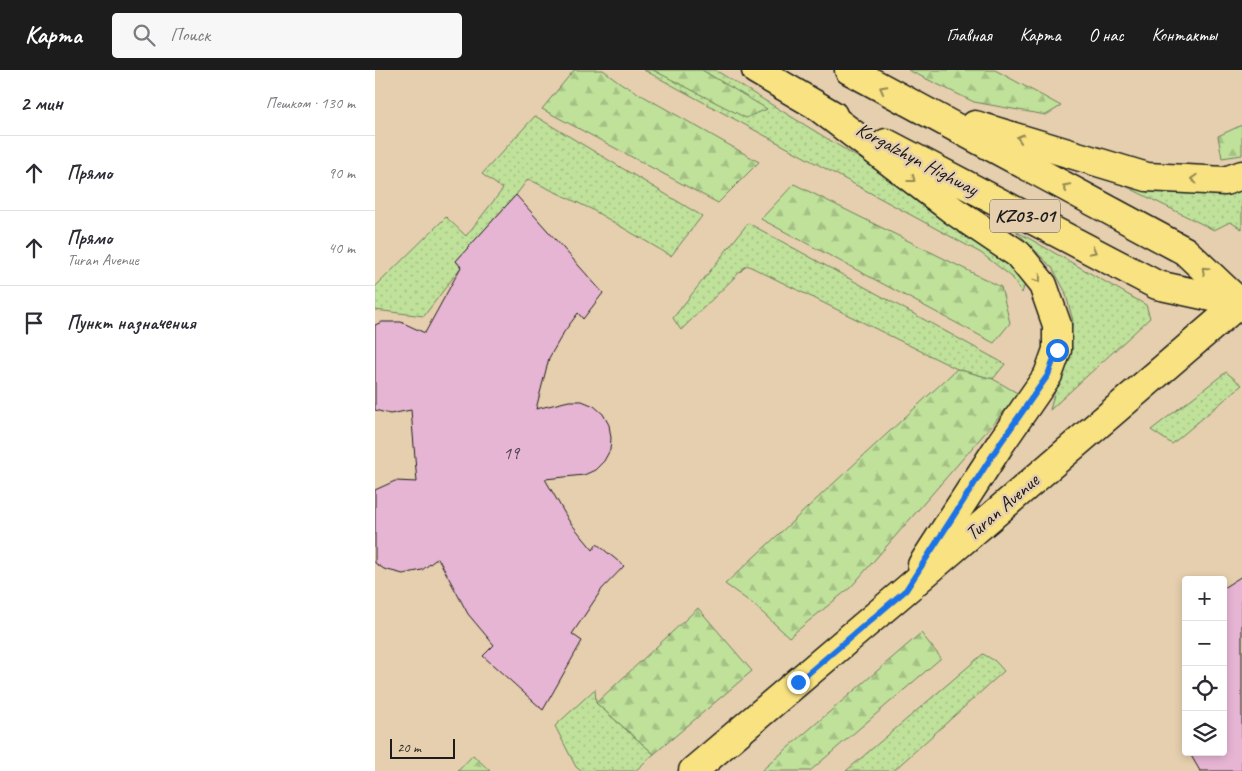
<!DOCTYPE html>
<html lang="ru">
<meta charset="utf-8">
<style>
:root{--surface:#fff;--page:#f7f7f7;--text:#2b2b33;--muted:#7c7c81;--line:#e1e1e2;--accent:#1c1c1c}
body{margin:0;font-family:Caveat,sans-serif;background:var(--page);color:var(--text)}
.controls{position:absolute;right:15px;bottom:15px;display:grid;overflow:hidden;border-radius:5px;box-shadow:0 2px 8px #0003}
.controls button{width:45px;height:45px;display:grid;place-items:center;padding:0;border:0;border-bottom:1px solid var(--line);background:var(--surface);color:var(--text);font:25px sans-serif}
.scale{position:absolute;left:15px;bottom:12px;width:65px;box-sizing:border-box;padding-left:5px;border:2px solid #1c1c1c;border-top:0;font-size:14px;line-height:18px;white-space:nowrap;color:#1c1c1c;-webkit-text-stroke:4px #e5cfae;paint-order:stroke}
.stop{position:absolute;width:15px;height:15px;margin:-11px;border:4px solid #1a73e8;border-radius:50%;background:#fff}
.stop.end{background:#1a73e8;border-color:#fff;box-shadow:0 1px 5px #0008}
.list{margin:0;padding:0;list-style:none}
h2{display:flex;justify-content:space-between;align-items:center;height:65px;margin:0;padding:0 20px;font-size:21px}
h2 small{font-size:16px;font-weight:400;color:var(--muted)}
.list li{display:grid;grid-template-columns:32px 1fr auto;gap:15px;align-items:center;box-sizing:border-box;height:75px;padding:0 20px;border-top:1px solid var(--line)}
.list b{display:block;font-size:19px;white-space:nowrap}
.list p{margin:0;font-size:16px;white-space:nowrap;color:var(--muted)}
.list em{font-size:16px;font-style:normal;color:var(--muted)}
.icon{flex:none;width:28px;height:28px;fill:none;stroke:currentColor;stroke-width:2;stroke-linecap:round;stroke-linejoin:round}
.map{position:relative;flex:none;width:867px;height:701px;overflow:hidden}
header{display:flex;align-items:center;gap:30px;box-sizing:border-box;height:70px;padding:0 25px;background:var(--accent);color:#fff}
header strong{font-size:24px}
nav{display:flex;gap:28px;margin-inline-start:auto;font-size:18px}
.search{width:350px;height:45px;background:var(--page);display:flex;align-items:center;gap:12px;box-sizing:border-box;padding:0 18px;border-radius:5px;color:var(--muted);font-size:19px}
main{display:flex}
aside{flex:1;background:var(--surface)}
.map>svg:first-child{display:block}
.grass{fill:url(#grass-dots);stroke:#6e7e5b}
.forest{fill:url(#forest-firs);stroke:#6e7e5b}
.building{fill:#e7b5d4;stroke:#1c1c1c}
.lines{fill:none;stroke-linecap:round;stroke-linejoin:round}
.primary-casing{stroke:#1c1c1c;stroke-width:31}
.primary{stroke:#f8e281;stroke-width:28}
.oneway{stroke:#958954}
.route{stroke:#1a73e8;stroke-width:6}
.labels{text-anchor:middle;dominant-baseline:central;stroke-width:5;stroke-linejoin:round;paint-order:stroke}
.number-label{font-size:18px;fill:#4f424a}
.shield{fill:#e5cfae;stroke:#585248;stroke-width:1}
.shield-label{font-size:19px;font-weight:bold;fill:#1c1c1c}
.street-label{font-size:20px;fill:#1c1c1c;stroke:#e5cfae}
</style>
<header>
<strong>Карта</strong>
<div class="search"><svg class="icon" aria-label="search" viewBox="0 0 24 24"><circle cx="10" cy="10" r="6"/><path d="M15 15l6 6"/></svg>Поиск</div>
<nav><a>Главная</a><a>Карта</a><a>О нас</a><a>Контакты</a></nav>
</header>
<main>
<aside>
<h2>2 мин<small>Пешком · 130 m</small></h2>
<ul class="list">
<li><svg class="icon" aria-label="ahead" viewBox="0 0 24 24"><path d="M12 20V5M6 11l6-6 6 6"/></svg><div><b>Прямо</b></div><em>90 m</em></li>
<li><svg class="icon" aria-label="ahead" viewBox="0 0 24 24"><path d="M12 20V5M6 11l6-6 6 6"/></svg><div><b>Прямо</b><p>Turan Avenue</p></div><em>40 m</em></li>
<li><svg class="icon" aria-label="arrive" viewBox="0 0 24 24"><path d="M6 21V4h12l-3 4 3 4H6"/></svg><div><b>Пункт назначения</b></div></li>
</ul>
</aside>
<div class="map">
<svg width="867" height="701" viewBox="0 0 867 701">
<defs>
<pattern id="grass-dots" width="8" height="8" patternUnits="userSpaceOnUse" patternTransform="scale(1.25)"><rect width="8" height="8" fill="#bfe19a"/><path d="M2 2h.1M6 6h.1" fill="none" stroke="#a4c084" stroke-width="1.8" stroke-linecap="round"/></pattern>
<pattern id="forest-firs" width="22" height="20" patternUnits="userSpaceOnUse" patternTransform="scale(1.25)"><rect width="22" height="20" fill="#bfe19a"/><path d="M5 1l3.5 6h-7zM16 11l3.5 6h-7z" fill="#a4c084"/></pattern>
</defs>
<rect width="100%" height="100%" fill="#e5cfae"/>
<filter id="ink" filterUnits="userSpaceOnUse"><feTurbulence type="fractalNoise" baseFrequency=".02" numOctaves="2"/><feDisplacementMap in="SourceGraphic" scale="10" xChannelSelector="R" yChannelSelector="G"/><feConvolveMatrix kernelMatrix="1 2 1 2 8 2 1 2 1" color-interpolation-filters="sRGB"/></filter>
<g filter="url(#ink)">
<!-- grass -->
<g class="grass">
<polygon points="269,0 340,0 492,93 558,144 645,203 650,214 647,223 637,207 606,183"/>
<polygon points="160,46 327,146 296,186 216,139 153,109 141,125 81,191 86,197 49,246 0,240 0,217 71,147 91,166 128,119 107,104"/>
<polygon points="740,111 791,123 851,122 867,119 867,159 855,152 839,160"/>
<polygon points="373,153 630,294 618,309 582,299 372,195 306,260 298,248"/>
<polygon points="641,161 771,235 775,248 675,340 698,251 690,221 678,199"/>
<polygon points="851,302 867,315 797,374 776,360"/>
<polygon points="608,584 620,591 629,601 518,701 471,701"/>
<polygon points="220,619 221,633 279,684 260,701 206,701 201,697 180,656"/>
</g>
<!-- forest -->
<g class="forest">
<polygon points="199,0 228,0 247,14 384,92 343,133 167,39"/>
<polygon points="278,0 327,0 392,39 371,48"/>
<polygon points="533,0 620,0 686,36 671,45 599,32"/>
<polygon points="867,55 867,85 847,88 843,66"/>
<polygon points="419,114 626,217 635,253 619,273 386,149"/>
<polygon points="582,299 618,309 644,324 476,517 414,567 378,534 350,514"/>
<polygon points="323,538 377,601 279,684 221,633"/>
<polygon points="546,563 566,588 435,701 386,701"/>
<polygon points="98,685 115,701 83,701"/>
</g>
<!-- building -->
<g class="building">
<polygon points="141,125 228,223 208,249 203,243 189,262 174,288 161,339 194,331 207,331 219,336 228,344 234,355 236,368 235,380 229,391 220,400 209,405 170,409 194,451 218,480 222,474 249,496 227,519 197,564 207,571 168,640 108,586 119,575 93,544 63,488 47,500 28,504 9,499 0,493 0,420 20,411 42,412 36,340 15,344 0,340 0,255 7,252 26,252 50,263 86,197 81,191"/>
<polygon points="867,506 867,701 825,701 814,682 848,682 848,518"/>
</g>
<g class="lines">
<!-- primary casing -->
<g class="primary-casing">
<g id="primary">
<polyline points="381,0 458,45"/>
<polyline points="474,0 810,181 864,232"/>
<polyline points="443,37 579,141 643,184 668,215 682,255 682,280 673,305 626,373 547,495"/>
<polyline points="600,55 772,107 850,111 867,105"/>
<polyline points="511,73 782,215 865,233"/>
<polyline points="318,701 531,520 867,231"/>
</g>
</g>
<!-- primary -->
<use href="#primary" class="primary"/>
</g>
<!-- one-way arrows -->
<defs><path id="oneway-chevron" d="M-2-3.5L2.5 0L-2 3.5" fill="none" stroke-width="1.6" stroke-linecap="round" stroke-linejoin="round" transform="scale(1.25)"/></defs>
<g class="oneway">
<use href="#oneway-chevron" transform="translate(508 19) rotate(-152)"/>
<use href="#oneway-chevron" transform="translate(645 68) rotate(-163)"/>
<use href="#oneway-chevron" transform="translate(537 109) rotate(37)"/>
<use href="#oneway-chevron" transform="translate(819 109) rotate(-177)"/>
<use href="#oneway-chevron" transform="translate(691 117) rotate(-152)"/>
<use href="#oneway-chevron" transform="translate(718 181) rotate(28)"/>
<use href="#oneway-chevron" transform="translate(830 200) rotate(-137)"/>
<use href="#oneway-chevron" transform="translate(663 209) rotate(53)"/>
</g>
</g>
<g class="lines" filter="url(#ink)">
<!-- route -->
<polyline class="route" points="423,612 531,520 626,372 673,305 682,280"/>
</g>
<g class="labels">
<!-- number labels -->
<g class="number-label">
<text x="136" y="383">19</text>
</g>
<!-- shield labels -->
<rect class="shield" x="615" y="129.5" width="70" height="33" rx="4"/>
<g class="shield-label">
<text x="650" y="146">KZ03-01</text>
</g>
<!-- street labels -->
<g class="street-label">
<text transform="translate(542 89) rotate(28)">Korgalzhyn Highway</text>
<text transform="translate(627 437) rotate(-41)">Turan Avenue</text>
</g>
</g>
</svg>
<div class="controls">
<button>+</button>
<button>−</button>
<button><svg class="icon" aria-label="locate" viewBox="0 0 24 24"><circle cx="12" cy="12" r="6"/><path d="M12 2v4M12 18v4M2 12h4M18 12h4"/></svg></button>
<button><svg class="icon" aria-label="layers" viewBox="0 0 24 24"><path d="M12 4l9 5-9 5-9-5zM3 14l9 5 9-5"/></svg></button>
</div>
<div class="scale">20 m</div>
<div class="stop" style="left:682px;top:280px"></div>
<div class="stop end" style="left:423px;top:612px"></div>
</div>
</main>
